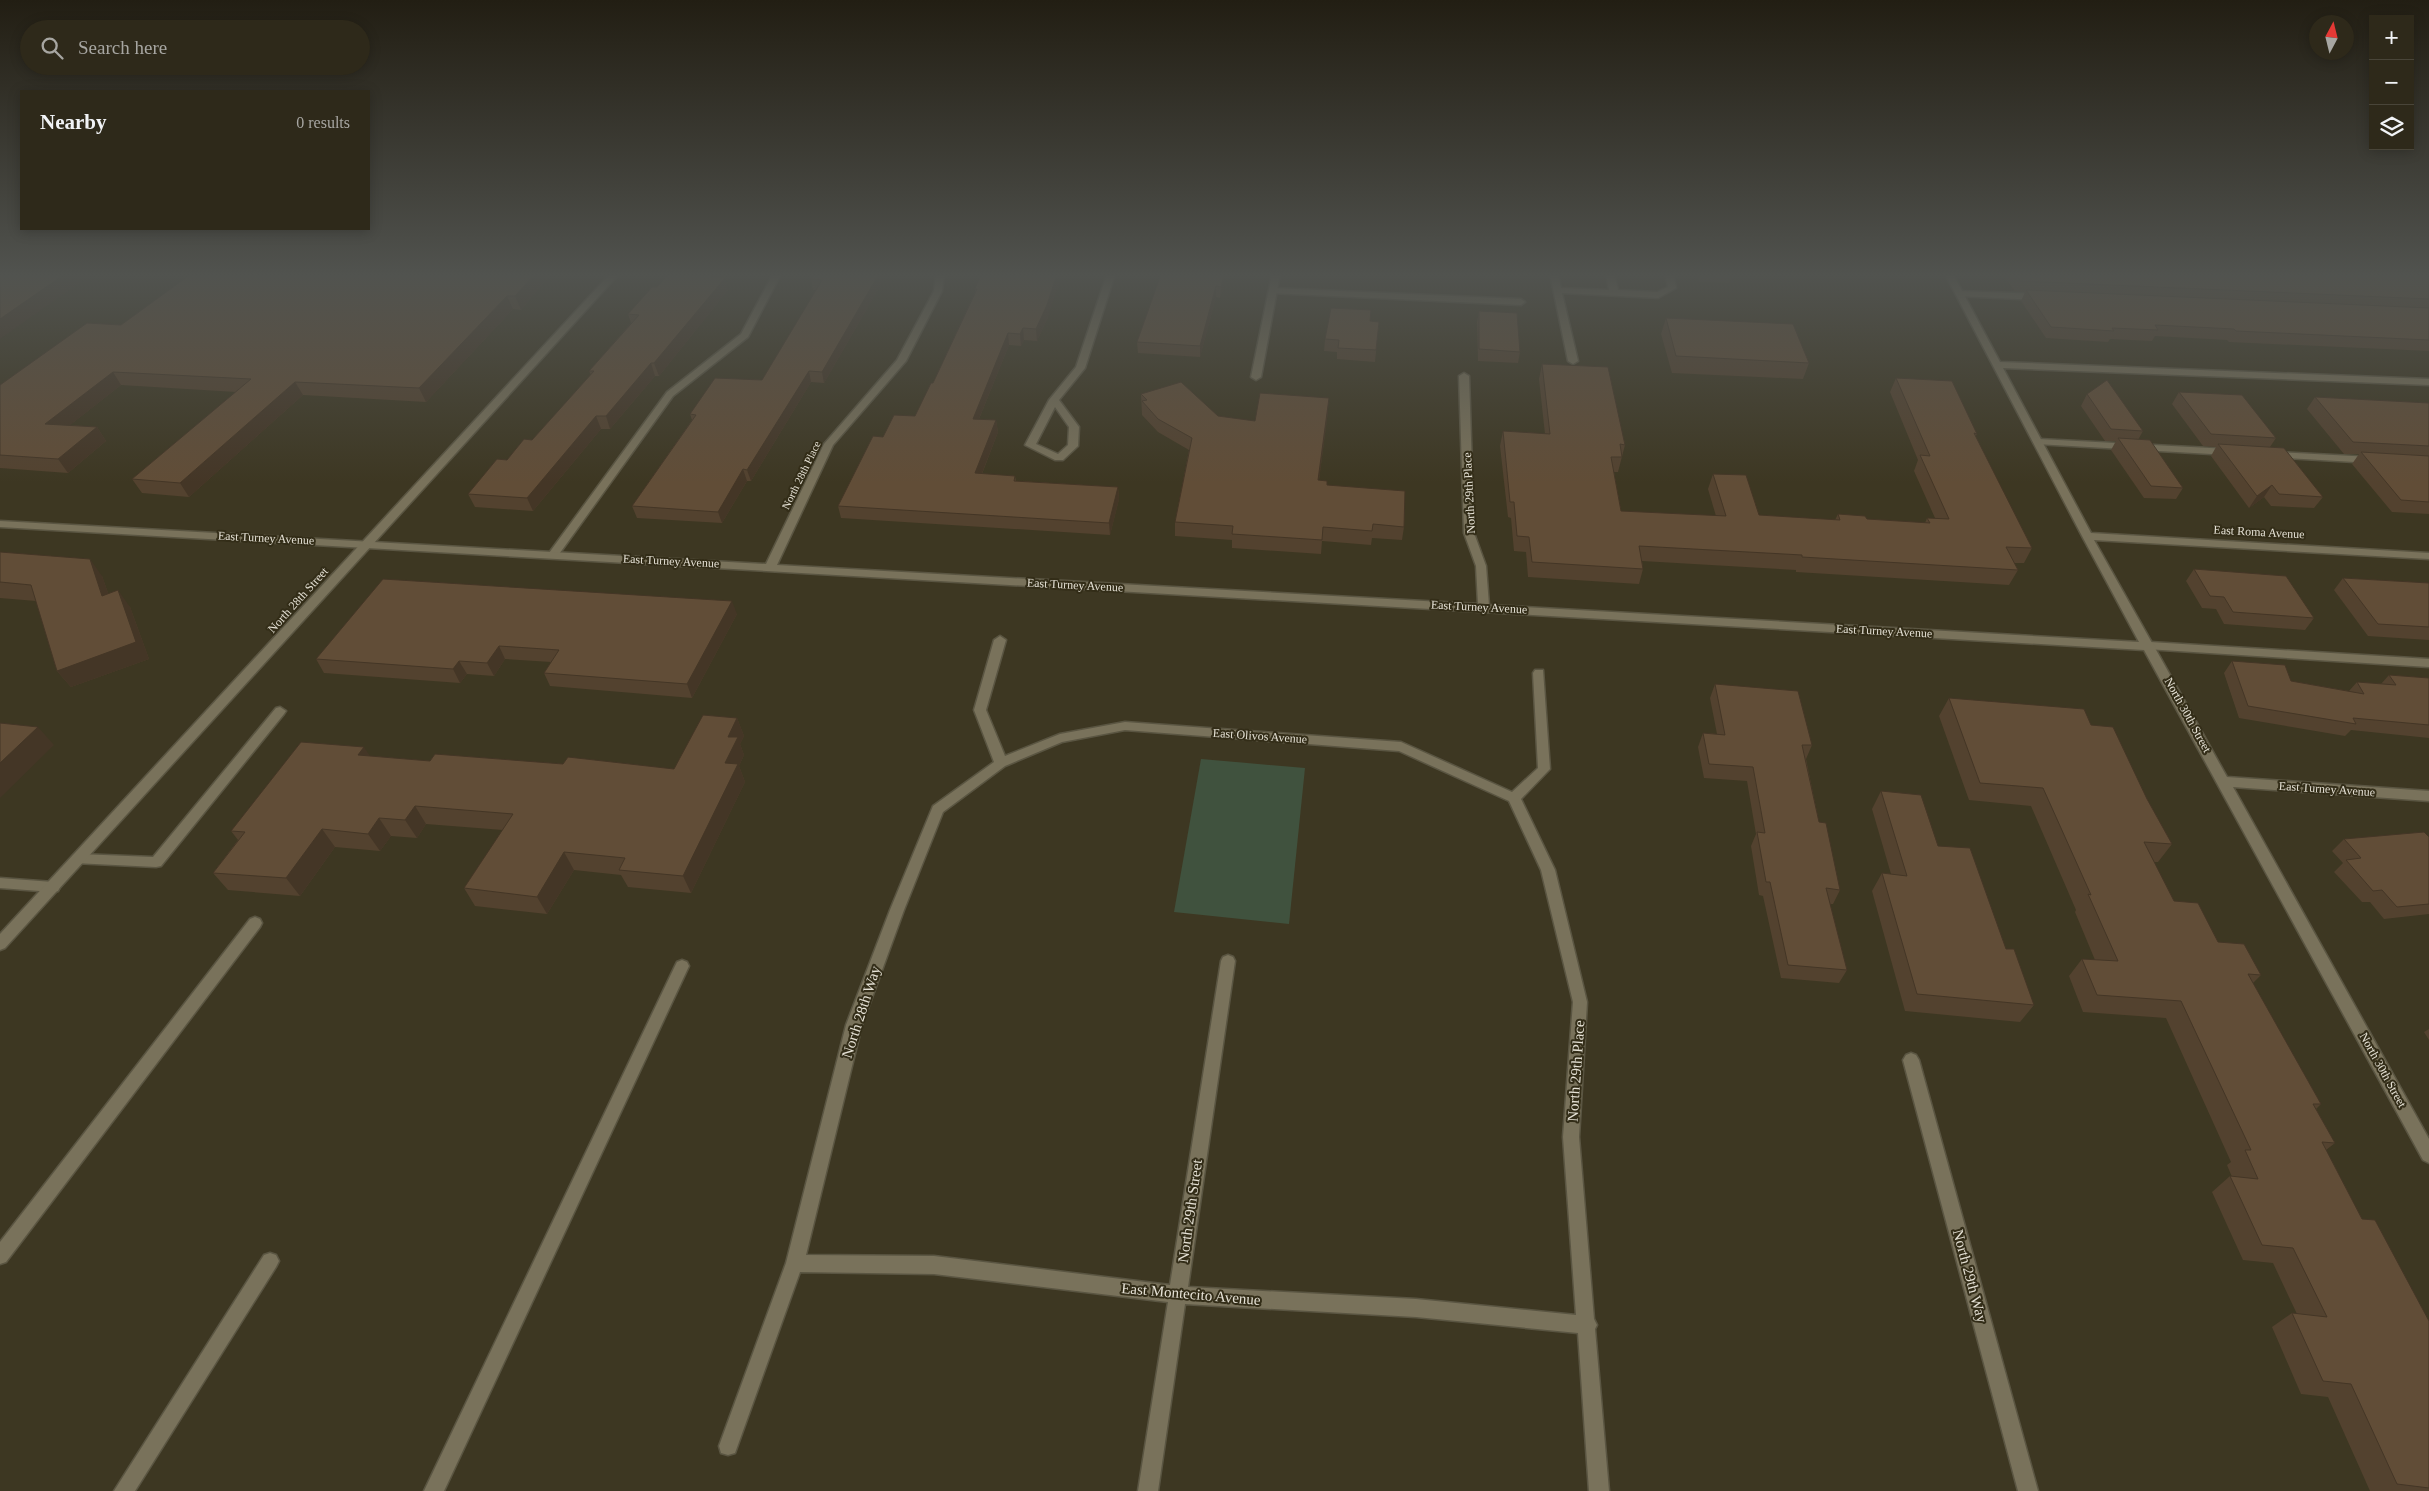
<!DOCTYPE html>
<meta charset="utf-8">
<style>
:root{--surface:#2e291a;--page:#3a3527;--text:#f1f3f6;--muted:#a7a6a2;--line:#494539}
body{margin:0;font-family:Georgia,serif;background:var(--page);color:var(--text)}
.controls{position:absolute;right:15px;top:15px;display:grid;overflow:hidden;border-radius:0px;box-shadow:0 2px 12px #0003}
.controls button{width:45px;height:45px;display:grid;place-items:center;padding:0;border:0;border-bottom:1px solid var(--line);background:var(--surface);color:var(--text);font:25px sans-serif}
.compass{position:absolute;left:2309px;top:15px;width:45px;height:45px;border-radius:50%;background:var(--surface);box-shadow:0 2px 12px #0003;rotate:7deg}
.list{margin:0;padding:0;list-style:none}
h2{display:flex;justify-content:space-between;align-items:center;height:65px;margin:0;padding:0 20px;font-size:21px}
h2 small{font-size:16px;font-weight:400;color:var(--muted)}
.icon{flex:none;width:28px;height:28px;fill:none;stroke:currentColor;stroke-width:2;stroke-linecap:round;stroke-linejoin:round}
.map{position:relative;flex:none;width:2429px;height:1491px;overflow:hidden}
.search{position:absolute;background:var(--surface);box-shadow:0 2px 12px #0003;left:20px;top:20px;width:350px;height:55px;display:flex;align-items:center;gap:12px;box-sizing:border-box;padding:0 18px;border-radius:28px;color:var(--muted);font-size:19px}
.panel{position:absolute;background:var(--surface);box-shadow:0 2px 12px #0003;left:20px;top:90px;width:350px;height:140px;border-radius:0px}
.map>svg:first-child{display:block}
.green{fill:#40523e}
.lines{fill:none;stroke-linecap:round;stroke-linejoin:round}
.lane-casing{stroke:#5a5542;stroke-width:3}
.street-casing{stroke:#5a5542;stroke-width:3}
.secondary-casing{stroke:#5a5542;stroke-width:3}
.lane{fill:#79725b;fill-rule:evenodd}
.street{fill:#79725b;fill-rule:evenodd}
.secondary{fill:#79725b;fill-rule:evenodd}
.wall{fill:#53422f}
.shaded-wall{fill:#443626}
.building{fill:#614d37;stroke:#443626}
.labels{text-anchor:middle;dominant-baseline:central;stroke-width:4;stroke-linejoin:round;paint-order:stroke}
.far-street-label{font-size:11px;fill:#e5e1d5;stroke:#332d18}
.street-label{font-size:12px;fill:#e5e1d5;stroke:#332d18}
.near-street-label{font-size:15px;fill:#e5e1d5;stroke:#332d18}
</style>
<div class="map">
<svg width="2429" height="1491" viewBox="0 0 2429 1491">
<rect width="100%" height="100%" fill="#3d3722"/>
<!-- green -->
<polygon class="green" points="1201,759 1305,768 1289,924 1174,912"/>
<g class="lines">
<!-- lane casing -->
<g class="lane-casing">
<g id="lane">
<polygon points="773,274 781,274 748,337 673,396 557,557 549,557 548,555 549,553 667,392 741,334"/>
<path d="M1107,274h8l-30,94 -26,32 20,27 -1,19 -15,14h-8l-30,-15 24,-45 27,-33zM1055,407l14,20 -1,18 -10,9 -22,-10z"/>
<polygon points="1550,274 1558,274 1561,288 1609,290 1606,274 1614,274 1618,290 1657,292 1668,287 1665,274 1673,274 1676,288 1658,298 1562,293 1578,361 1573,364 1568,361"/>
<polygon points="1273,288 1521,299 1525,302 1521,305 1270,293 1269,291"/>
<polygon points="1960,291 2039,294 2043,297 2039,300 1957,296 1957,292"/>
<polygon points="2039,439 2229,449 2234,452 2229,455 2036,444 2034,442"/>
<polygon points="2274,452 2372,457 2377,460 2372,463 2271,457 2271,453"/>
<polygon points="2150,642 2429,659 2429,667 2146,649 2144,646"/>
<polygon points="280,707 286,711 284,714 161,866 156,867 74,863 72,859 74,855 79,854 153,857 276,708"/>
<polygon points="255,917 260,919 262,923 260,927 6,1262 0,1264 0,1242 250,919"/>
<polygon points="682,960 687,962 689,966 444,1491 424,1491 675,966 677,962"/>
<polygon points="270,1253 276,1255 279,1261 276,1267 135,1491 114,1491 264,1255"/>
</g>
</g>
<!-- street casing -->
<g class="street-casing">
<g id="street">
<polygon points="936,274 944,274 942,291 906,361 833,445 777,565 1478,604 1476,566 1464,533 1459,376 1464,373 1469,376 1474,533 1486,566 1489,605 2139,642 2082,536 1945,274 1953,274 2000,362 2429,379 2429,385 2003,368 2091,533 2429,553 2429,559 2094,540 2152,643 2156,646 2155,648 2227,777 2429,791 2429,801 2233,787 2429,1139 2429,1163 2423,1160 2144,650 0,527 0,521 766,564 824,444 897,360 934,291"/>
<polygon points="1272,274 1280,274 1261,377 1256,380 1251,377"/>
<path d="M1000,636l6,4 -20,70 19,46 55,-22 65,-12 276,20 111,50 26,-24 -5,-95 2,-3h8l7,99 -29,30 34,71 32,132 -8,135 15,182 3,6 -2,4 14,162h-20l-11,-158 -162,-16 -231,-13 -27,187h-20l30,-189 -234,-28 -134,-2 -65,181 -7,2 -7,-2 -2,-7 67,-183 60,-238 44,-115 43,-104 61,-44 -20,-52 20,-70zM1125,730l274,21 110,50 32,69 32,132 -10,135 13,178 -160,-16 -228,-12 47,-326 -2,-4 -5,-2 -5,2 -2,4 -51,324 -236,-29 -128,-1 56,-230 42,-115 39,-98 62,-46 57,-24z"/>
<polygon points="0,878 53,882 58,883 60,887 58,891 53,892 0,888"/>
<polygon points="1911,1053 1916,1055 1919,1060 2038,1491 2018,1491 1903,1060 1906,1055"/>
</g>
</g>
<!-- secondary casing -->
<g class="secondary-casing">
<polygon id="secondary" points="610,274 619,274 5,948 0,950 0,934"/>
</g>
<!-- lane -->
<use href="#lane" class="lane"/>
<!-- street -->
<use href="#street" class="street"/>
<!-- secondary -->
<use href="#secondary" class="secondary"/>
</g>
<!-- wall -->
<g class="wall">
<polygon points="191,274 551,274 521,310 513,309 426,402 303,395 189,497 142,493 132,479 236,392 121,385 70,425 97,427 106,441 68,473 0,468 0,385 121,325"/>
<polygon points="814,274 887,274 824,383 811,382 751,481 747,481 722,523 637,518 632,506 692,420 690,414 762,380 816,290 813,290 811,279"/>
<polygon points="981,274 1048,317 1037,341 1024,340 1021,346 1009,345 979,419 996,420 998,432 982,474 1015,476 1016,481 1118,487 1119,499 1110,535 841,518 838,506 883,437 915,416 933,383 975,292 975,289"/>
<polygon points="1161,274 1227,274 1220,298 1216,297 1200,357 1138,353 1137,342"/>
<polygon points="1697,274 1732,274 1729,283 1699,282"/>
<polygon points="2003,274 2429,274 2429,351 2229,342 2227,340 2155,336 2152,341 2110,339 2108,342 2046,338 2021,301 2025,292 2015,292"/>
<polygon points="722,278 728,290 659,376 655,376 610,429 601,429 533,511 475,507 468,494 507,460 532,440 591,375 589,371 631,323 628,314 657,287"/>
<polygon points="1479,311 1520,352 1518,363 1478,361 1477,322"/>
<polygon points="1666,318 1809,363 1803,379 1672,373 1661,334"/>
<polygon points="1370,321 1379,322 1375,362 1337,359 1337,352 1324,351 1325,339"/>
<polygon points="1542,364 1625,445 1618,472 1614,472 1621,511 1716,516 1708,489 1713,474 1759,515 1835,520 1838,514 1867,519 1925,523 1927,518 1935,518 1914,471 1918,460 1890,392 1896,378 1977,434 1975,437 2032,548 2024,563 2014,563 2018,570 2009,585 1796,572 1796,570 1642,561 1643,569 1639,584 1528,577 1526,552 1514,551 1511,518 1508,517 1500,446 1503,431 1545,434 1539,379"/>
<polygon points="2179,392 2276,438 2270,447 2323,497 2314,508 2271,506 2264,497 2249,508 2211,456 2216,447 2203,446 2172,404"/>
<polygon points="1141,394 1218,416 1255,421 1328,411 1319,480 1404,527 1402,540 1372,538 1371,545 1322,541 1321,554 1232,548 1232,540 1175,536 1175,522 1189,450 1158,432 1142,415"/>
<polygon points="2087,394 2143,431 2138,440 2183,488 2176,499 2144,498 2111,450 2116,441 2105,441 2081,406"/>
<polygon points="2315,397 2429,403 2429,514 2392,512 2352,464 2359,454 2344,454 2307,409"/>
<polygon points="0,552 102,576 108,593 130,607 149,659 71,687 57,671 36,601 0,598"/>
<polygon points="2194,569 2314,618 2305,630 2224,624 2216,609 2202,608 2186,581"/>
<polygon points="2343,578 2429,583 2429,640 2368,636 2334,590"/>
<polygon points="737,614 692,698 550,686 544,673 551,662 505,659 494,676 467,674 460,683 324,673 316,659"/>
<polygon points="2232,661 2291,681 2349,691 2357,682 2381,684 2389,675 2429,678 2429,738 2351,730 2345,736 2239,718 2224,673"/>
<polygon points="1715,684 1812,745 1806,759 1819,822 1840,890 1833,904 1830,904 1847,970 1839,983 1781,978 1763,896 1759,895 1751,846 1756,834 1747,781 1704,778 1698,747 1703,733 1717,734 1710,698"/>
<polygon points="1949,698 2091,725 2147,799 2172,844 2158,862 2154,862 2174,901 2218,942 2261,975 2253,983 2321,1104 2316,1109 2335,1143 2326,1150 2362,1219 2429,1321 2429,1491 2370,1491 2328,1397 2301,1394 2272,1327 2292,1313 2297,1314 2273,1263 2243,1260 2212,1192 2230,1176 2232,1177 2227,1165 2231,1162 2166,1018 2083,1012 2069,976 2082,959 2095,960 2075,912 2076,910 2031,806 1969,800 1939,716"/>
<polygon points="737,718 744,736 740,744 744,755 739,766 745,782 691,893 628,887 621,875 574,870 547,914 475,906 464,888 503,830 426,824 417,838 391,836 380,851 335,847 300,896 228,890 213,873 238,840 231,831 371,756 430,761 563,764 674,769"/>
<polygon points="1881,791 1938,846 2006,949 2034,1005 2020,1022 1905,1011 1872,891 1882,873 1891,874 1872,809"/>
<polygon points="2429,837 2429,914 2384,919 2370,902 2362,902 2334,872 2343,863 2332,851 2344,839"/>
<polygon points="2429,1029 2429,1040 2424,1032"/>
</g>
<!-- shaded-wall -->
<g class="shaded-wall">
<polygon points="65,274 92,274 0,339 0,319"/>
<polygon points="535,274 551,274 521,310 515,296"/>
<polygon points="712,274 725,274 714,289 711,277"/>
<polygon points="879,274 887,274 824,383 822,372"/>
<polygon points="1057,274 1062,274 1048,317 1037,341 1036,329"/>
<polygon points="1224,274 1227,274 1220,298 1221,287"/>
<polygon points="725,278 728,290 659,376 654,363"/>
<polygon points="1216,286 1216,297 1200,357 1200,346"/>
<polygon points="507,296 513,309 426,402 419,388"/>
<polygon points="1023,328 1024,340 1021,346 1020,334"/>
<polygon points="1008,333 1009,345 974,431 973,419"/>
<polygon points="651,363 655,376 610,429 606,416"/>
<polygon points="809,371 811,382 751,481 747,470"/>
<polygon points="113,372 121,385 55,437 45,424"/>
<polygon points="295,382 303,395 189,497 180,483"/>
<polygon points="1329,398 1328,411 1317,494 1318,480"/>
<polygon points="596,416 601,429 533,511 527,498"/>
<polygon points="996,420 998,432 977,486 975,473"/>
<polygon points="97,427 106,441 68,473 58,459"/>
<polygon points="743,469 747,481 722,523 718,512"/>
<polygon points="2272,485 2264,497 2249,508 2257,496"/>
<polygon points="1118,487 1119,499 1110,535 1109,523"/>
<polygon points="90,559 102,576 115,612 102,596"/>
<polygon points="118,590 130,607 149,659 71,687 57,671"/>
<polygon points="732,601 737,614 692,698 687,684"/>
<polygon points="499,646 505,659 494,676 487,663"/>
<polygon points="459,661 467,674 460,683 453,669"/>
<polygon points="737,718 744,736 740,744 744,755 739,766 745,782 691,893 683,876 725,763 728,737"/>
<polygon points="38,727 54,745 0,798 0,763"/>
<polygon points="364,747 376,765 358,755"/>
<polygon points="415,806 426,824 417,838 405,820"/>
<polygon points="379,818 391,836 380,851 368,834"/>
<polygon points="322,829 335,847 300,896 286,878"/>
<polygon points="564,852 574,870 547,914 537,897"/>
</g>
<!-- building -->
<g class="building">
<polygon points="0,274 65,274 0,319"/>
<polygon points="191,274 535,274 515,296 507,296 419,388 295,382 180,483 132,479 251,379 113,372 45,424 97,427 58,459 0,455 0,385 87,323 121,325"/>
<polygon points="668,274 712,274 711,277 725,278 654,363 651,363 606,416 596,416 527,498 468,494 497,459 507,460 524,439 532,440 594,371 589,371 639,315 628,314 652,287 657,287"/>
<polygon points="814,274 879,274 822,372 809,371 747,470 743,469 718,512 632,506 696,415 690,414 715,378 762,380 822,280 811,279"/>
<polygon points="981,274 1057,274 1047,305 1036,329 1023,328 1020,334 1008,333 973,419 996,420 975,473 1015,476 1014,481 1118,487 1109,523 838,506 873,436 883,437 894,415 915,416 931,383 933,383 977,289 975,289"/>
<polygon points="1161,274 1224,274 1221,287 1216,286 1200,346 1137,342"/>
<polygon points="2016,274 2429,274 2429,299 2020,281"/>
<polygon points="2026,290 2429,308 2429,340 2236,331 2234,329 2155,325 2158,330 2112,328 2114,331 2051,327"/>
<polygon points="1331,308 1371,310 1370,321 1379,322 1376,350 1338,348 1339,340 1325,339"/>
<polygon points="1479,311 1517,313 1520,352 1479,349"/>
<polygon points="1666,318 1793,324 1809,363 1676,356"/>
<polygon points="1542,364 1608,367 1625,445 1620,444 1622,457 1611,457 1621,511 1726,516 1713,474 1746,475 1759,515 1840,520 1838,514 1865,516 1867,519 1930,523 1927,518 1949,519 1920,455 1930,456 1896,378 1952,381 1977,434 1974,433 2032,548 2006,547 2018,570 1802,557 1802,555 1639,546 1643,569 1532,562 1529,537 1517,536 1514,502 1510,502 1503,431 1550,434"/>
<polygon points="2107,380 2143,431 2111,429 2087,394"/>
<polygon points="1181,382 1218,416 1255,421 1260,393 1329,398 1318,480 1327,481 1327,485 1405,491 1404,527 1373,524 1372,531 1323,527 1322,540 1232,534 1233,526 1175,522 1192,438 1158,419 1142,401 1147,400 1141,394"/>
<polygon points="2179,392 2242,395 2276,438 2211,434"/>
<polygon points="2315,397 2429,403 2429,446 2353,442"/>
<polygon points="2118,438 2150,440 2183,488 2151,486"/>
<polygon points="2218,444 2284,448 2323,497 2279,494 2272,485 2257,496"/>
<polygon points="2361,452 2429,456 2429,502 2401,500"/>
<polygon points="0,552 90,559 102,596 118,590 136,642 57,671 31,585 0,582"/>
<polygon points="2194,569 2286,576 2314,618 2233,612 2224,597 2210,596"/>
<polygon points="2343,578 2429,583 2429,627 2378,624"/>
<polygon points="383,579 732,601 687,684 544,673 559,650 499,646 487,663 459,661 453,669 316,659"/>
<polygon points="2232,661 2285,665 2291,681 2364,694 2357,682 2396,685 2389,675 2429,678 2429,725 2353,718 2356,724 2248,706"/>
<polygon points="1715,684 1798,691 1812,745 1802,745 1819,822 1826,823 1840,890 1826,888 1847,970 1788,965 1770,882 1766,882 1757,832 1765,833 1753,767 1709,764 1703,733 1725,735"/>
<polygon points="1949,698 2084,709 2091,725 2113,727 2147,799 2172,844 2144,842 2174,901 2198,903 2218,942 2244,944 2261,975 2248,974 2321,1104 2313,1104 2335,1143 2322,1142 2362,1219 2375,1220 2429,1321 2429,1488 2397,1484 2351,1384 2323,1381 2292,1313 2327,1317 2293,1248 2262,1245 2230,1176 2258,1179 2245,1150 2251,1150 2181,1001 2097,995 2082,959 2118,961 2088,894 2091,895 2043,788 1980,783"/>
<polygon points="703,715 737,718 728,737 738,737 725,763 738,764 683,876 619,870 625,858 564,852 537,897 464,888 513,814 415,806 405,820 379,818 368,834 322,829 286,878 213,873 245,832 231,831 301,742 364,747 358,755 430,761 435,754 563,764 568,757 674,769"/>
<polygon points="0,723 38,727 0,763"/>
<polygon points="1881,791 1921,795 1938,846 1970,848 2006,949 2014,949 2034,1005 1917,994 1882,873 1907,876"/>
<polygon points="2424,832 2429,837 2429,904 2397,907 2382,890 2373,891 2346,860 2361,858 2344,839"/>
</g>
<!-- sky -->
<linearGradient id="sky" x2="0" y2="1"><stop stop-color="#221e13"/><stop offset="0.57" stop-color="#51534f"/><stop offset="1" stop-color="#51534f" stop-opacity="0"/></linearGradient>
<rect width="2429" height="483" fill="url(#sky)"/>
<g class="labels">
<!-- far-street labels -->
<g class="far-street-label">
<text transform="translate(801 475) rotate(-64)">North 28th Place</text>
</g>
<!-- street labels -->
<g class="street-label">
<text transform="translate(1469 493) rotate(-93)">North 29th Place</text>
<text transform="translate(2259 532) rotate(3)">East Roma Avenue</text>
<text transform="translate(266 538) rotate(3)">East Turney Avenue</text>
<text transform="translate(671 561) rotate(3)">East Turney Avenue</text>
<text transform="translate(1075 585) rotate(3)">East Turney Avenue</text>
<text transform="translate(298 600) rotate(-48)">North 28th Street</text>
<text transform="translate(1479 607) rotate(3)">East Turney Avenue</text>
<text transform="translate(1884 631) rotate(3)">East Turney Avenue</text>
<text transform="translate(2188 715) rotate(61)">North 30th Street</text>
<text transform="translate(1260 736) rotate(4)">East Olivos Avenue</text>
<text transform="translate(2327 789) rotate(4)">East Turney Avenue</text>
<text transform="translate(2383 1070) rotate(61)">North 30th Street</text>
</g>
<!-- near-street labels -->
<g class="near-street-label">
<text transform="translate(861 1012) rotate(-72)">North 28th Way</text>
<text transform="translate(1576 1071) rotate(-86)">North 29th Place</text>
<text transform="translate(1190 1211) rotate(-82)">North 29th Street</text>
<text transform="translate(1970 1276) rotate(75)">North 29th Way</text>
<text transform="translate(1191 1294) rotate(5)">East Montecito Avenue</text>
</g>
</g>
</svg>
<div class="controls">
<button>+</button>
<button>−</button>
<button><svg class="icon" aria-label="layers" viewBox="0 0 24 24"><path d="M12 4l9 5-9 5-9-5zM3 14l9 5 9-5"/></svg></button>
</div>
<svg class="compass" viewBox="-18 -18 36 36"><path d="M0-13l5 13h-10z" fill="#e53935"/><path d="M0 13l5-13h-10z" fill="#a7a6a2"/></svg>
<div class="search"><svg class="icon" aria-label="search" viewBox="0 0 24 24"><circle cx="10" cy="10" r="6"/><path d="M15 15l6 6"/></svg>Search here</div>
<section class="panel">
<h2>Nearby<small>0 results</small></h2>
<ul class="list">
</ul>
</section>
</div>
